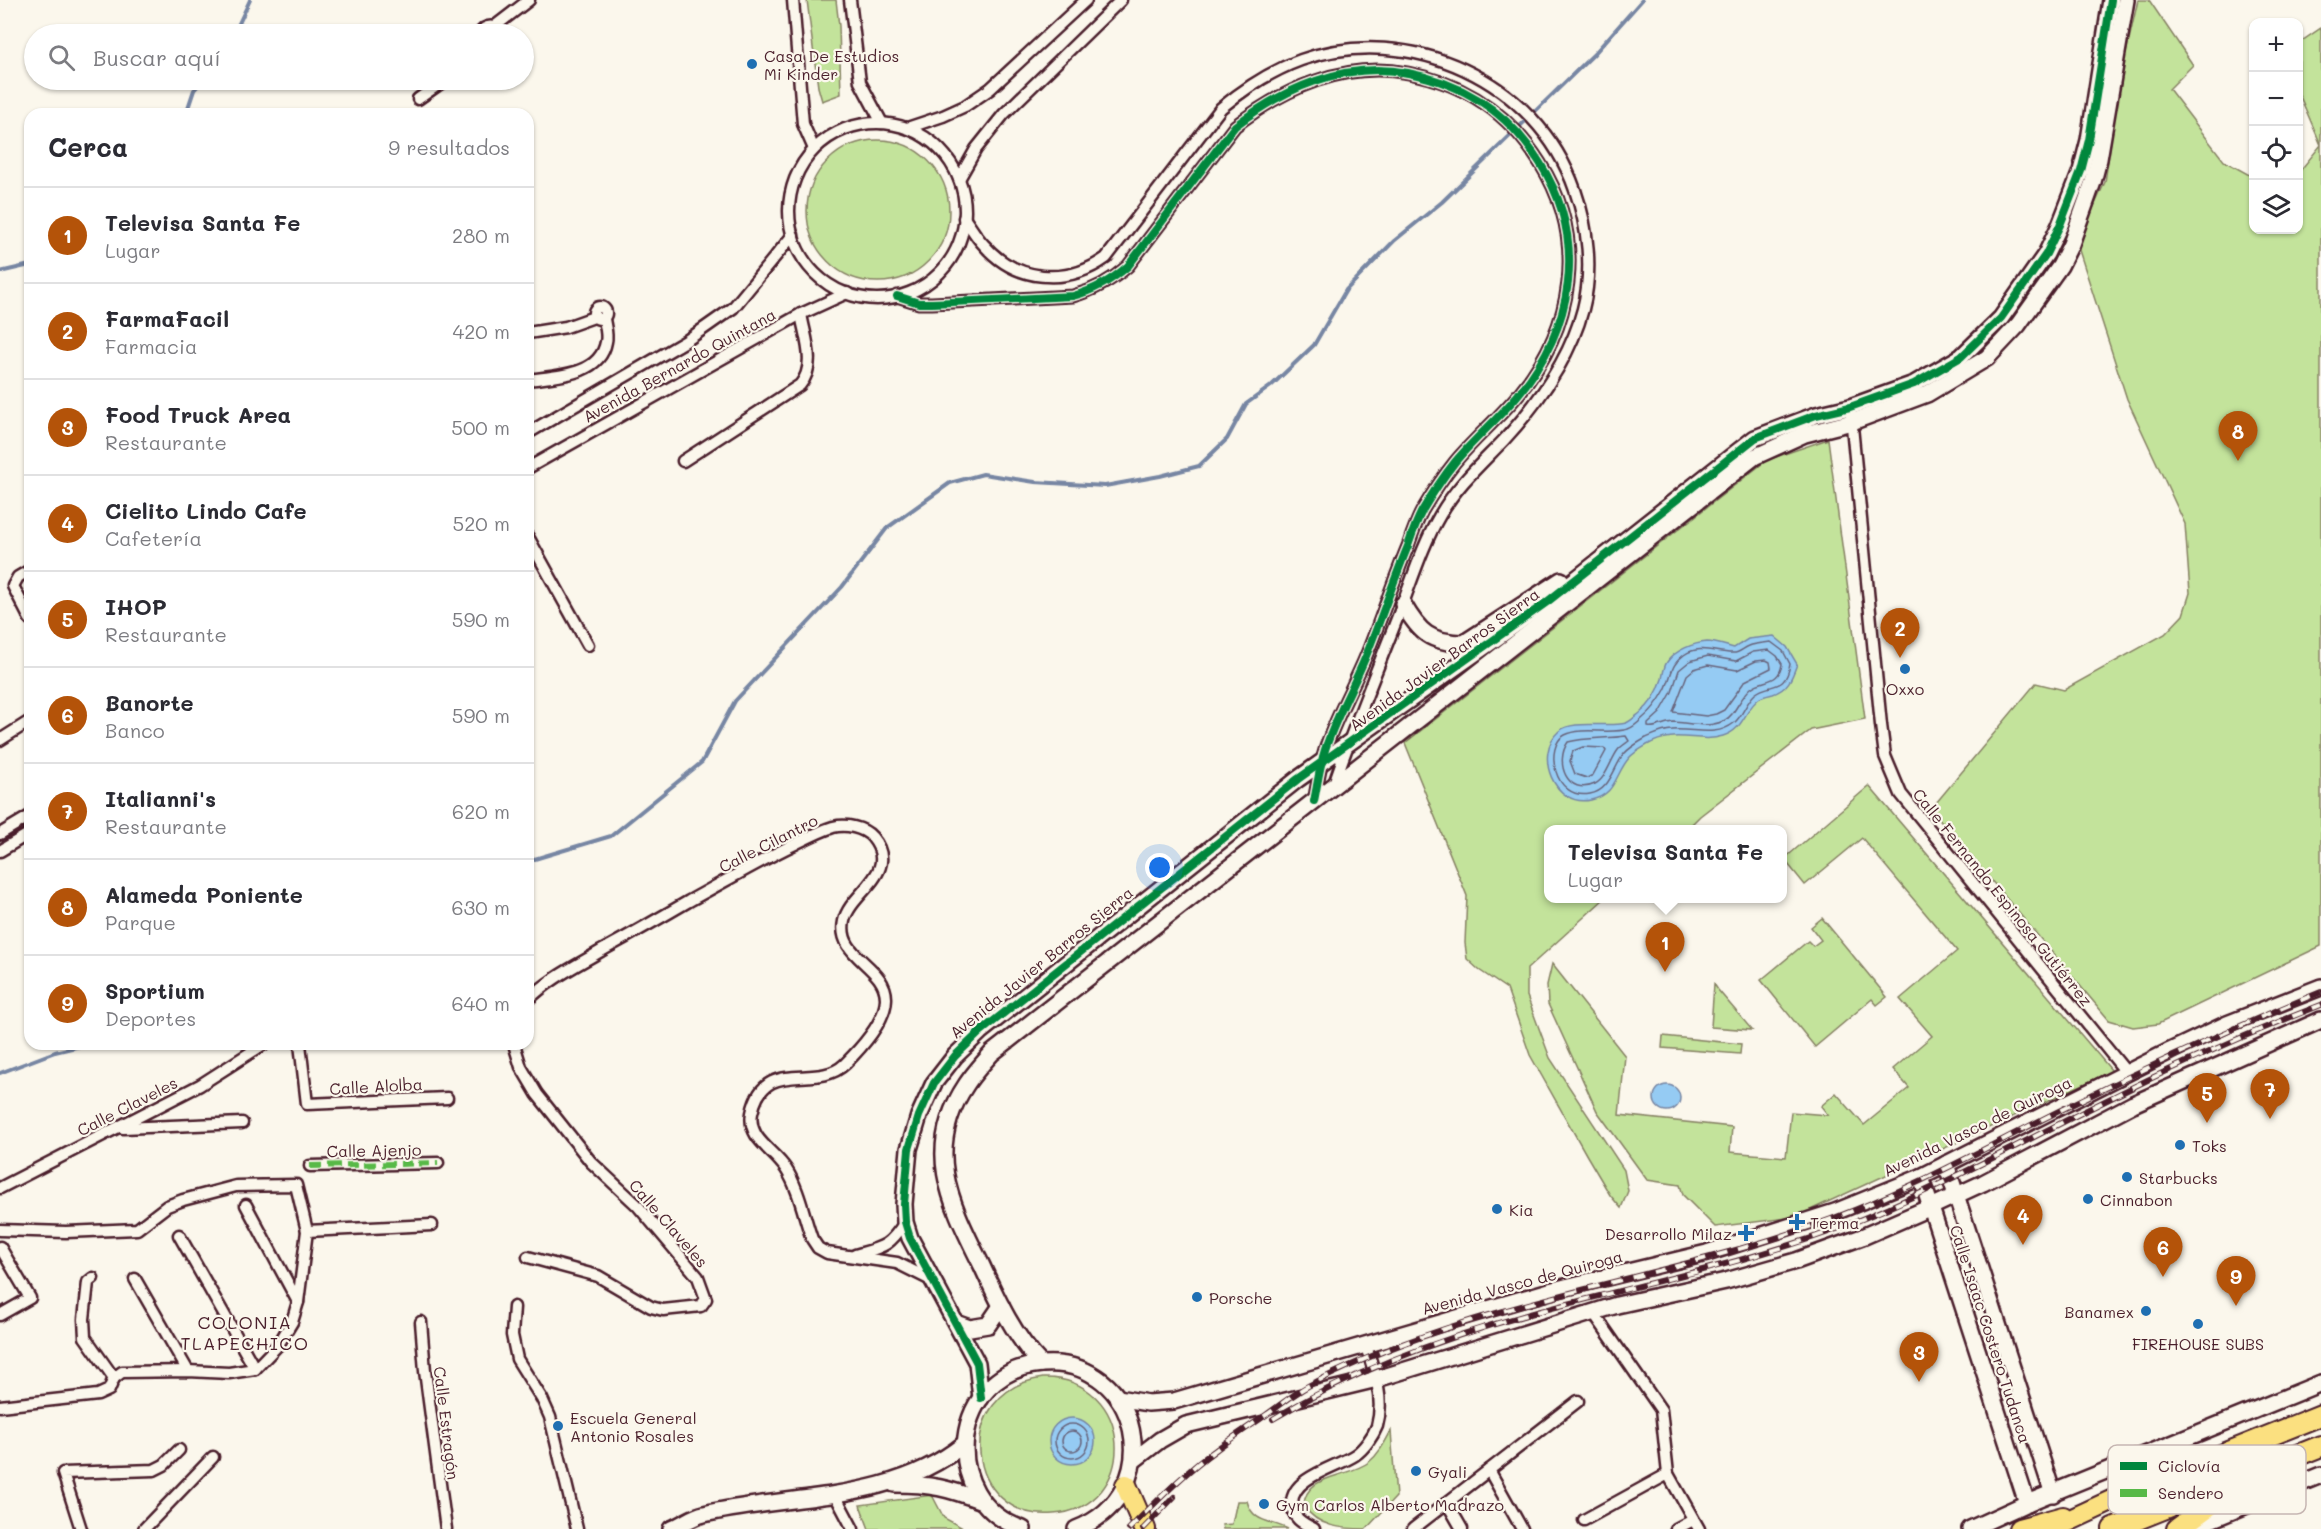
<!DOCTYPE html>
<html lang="es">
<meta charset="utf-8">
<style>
:root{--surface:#fff;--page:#f2f2f3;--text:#2b2b33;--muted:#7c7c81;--line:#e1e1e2;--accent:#b45309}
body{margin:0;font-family:Mali,sans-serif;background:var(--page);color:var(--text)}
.controls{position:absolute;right:18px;top:18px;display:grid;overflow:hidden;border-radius:12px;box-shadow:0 2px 4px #0004}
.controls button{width:54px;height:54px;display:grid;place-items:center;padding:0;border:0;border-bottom:2px solid var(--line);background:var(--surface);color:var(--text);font:30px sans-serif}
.you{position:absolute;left:1160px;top:868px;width:21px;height:21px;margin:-15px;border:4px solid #fff;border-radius:50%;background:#1a73e8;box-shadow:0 0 0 9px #1a73e833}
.badge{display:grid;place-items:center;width:39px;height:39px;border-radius:50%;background:var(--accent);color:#fff;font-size:20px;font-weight:700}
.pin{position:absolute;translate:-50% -50px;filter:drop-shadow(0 2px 3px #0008)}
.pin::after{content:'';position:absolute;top:32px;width:21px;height:18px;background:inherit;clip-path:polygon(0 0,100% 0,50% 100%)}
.popup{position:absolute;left:1544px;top:825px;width:243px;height:78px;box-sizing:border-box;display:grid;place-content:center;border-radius:12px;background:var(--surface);filter:drop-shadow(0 2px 4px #0005);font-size:20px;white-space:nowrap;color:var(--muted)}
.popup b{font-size:22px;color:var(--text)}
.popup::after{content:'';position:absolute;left:50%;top:100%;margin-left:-12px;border:12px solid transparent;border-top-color:var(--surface)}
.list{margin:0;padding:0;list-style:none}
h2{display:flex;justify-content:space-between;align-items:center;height:78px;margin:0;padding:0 24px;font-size:26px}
h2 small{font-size:20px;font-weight:400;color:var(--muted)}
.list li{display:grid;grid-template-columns:39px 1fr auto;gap:18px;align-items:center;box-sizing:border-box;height:96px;padding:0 24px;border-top:2px solid var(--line)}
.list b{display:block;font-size:22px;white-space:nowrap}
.list p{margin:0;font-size:20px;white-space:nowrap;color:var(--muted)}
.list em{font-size:20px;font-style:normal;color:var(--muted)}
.icon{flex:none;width:33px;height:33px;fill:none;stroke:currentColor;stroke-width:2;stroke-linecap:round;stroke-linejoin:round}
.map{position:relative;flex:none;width:2321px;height:1529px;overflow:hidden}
.search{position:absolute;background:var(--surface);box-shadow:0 2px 4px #0004;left:24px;top:24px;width:510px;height:66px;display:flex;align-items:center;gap:15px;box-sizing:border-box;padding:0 21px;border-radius:33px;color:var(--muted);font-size:22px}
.panel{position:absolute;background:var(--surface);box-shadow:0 2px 4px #0004;left:24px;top:108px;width:510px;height:942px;border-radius:18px}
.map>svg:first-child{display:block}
.green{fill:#c3e39b;stroke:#868163;stroke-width:1.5}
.water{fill:#95cbf3;stroke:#7786a3;stroke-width:1.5}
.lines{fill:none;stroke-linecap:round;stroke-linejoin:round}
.shore{stroke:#68647b;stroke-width:1.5}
.stream{stroke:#7786a3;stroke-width:4}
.street-casing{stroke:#4a1f2b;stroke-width:15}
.secondary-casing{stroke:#4a1f2b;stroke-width:20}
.highway-casing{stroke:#4a1f2b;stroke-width:24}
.street{stroke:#fbf7ec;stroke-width:10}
.secondary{stroke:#fbf7ec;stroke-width:15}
.highway{stroke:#fbe080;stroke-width:20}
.rail-casing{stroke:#4a1f2b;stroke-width:6}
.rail{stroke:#fbf7ec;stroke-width:4;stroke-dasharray:11;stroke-linecap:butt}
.quiet{stroke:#58b947;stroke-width:6;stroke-dasharray:12 6;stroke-linecap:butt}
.cycleway-casing{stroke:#fbf7ec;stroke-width:11}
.cycleway{stroke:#00873e;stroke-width:8}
.poi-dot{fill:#1f6fb2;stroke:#fbf7ec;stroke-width:2}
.labels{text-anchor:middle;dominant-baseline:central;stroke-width:4.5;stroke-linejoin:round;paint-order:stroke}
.poi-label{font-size:16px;fill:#4a1f2b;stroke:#fbf7ec;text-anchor:start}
.street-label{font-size:16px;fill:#4a1f2b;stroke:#fbf7ec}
.neighbourhood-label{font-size:18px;letter-spacing:1.5px;fill:#4a1f2b;stroke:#fbf7ec}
.key{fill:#fbf7ec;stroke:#c6b6b2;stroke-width:1.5}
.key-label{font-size:16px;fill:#4a1f2b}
</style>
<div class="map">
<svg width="2321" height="1529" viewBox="0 0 2321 1529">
<rect width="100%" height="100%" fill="#fbf7ec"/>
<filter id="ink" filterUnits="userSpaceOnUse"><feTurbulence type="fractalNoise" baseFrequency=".0167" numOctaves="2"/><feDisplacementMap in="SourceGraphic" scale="12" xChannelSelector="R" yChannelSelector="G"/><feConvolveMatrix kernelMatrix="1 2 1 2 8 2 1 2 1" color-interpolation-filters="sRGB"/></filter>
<g filter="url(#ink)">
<!-- green -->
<g class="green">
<polygon points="807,0 836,0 839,26 841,94 822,101 818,87"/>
<polygon points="2138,0 2149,0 2193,65 2169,89 2224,161 2253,177 2254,230 2298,230 2299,172 2321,145 2299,94 2299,43 2321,28 2321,946 2158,1024 2133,1027 2109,1020 1931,809 2036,683 2064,690 2165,634 2183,615 2190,593 2185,524 2127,399 2077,244 2105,182 2119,84"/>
<circle cx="878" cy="211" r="71"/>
<polygon points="1828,439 1865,719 1811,730 1700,816 1687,829 1548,830 1548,898 1604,899 1527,969 1527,996 1550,1058 1624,1170 1628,1191 1621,1208 1610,1195 1587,1156 1530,1055 1507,989 1479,970 1467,959 1465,943 1467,896 1405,743 1767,460"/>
<polygon points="1869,786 2112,1071 1795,1217 1715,1227 1683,1195 1680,1185 1647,1180 1597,1111 1548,1004 1547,985 1552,964 1625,1056 1619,1115 1732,1127 1730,1152 1786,1157 1791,1112 1828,1115 1821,1106 1836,1093 1864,1125 1909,1088 1893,1069 1932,1036 1900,999 1957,951 1862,838 1805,885 1784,859"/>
<polygon points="1822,918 1887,997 1877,1005 1872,999 1815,1047 1761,980 1808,941 1813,946 1821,940 1811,927"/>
<polygon points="1714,984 1718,990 1752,1030 1711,1027"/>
<polygon points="1663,1036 1741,1044 1740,1054 1662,1048"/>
<path d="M1043,1378c92,-2 99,130 10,136 -89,7 -102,-124 -10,-136z"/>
<path d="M1391,1431l5,66 -30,32c-23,0 -49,-2 -62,-23 0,-32 44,-28 65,-44 10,-8 16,-20 22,-31z"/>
<polygon points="932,1495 944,1518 961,1527 956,1529 869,1529 860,1505"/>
<path d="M1237,1501h10c6,22 22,19 41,28h-65l-1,-4 10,-1z"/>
</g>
<!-- water -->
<g class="water">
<path d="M1774,636l13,11 10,17c-5,14 -9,25 -24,30 -4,1 -10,2 -13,4 -16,11 -15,31 -37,38 -26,8 -47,-8 -76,9 -5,3 -14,8 -18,13 -14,16 -13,37 -38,42 -37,8 -58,-46 -32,-69 14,-12 48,-3 67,-8 5,-2 10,-7 14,-10 11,-9 18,-21 22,-34 1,-5 2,-13 5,-17 8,-12 27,-19 40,-20 8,0 19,4 27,6l14,-9z"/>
<circle cx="1667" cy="1098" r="13"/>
<circle cx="1072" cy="1441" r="23"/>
</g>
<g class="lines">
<!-- shore -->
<g class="shore">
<path d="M1771,642l12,9 7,13c-4,29 -21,18 -35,30 -9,8 -12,22 -21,29 -19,15 -41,5 -62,7 -8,0 -19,5 -26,8 -7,4 -17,10 -22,16 -11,14 -14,37 -34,40 -37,7 -46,-49 -25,-59 19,-9 43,0 63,-6 6,-2 11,-7 15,-11 10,-8 16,-17 22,-28 7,-14 5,-25 19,-35 16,-11 31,-2 48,-2 7,1 11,-5 17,-7 6,-3 15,-3 22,-4z"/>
<path d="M1769,650l8,6 5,8c-3,21 -19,14 -31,24 -8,7 -13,18 -19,26 -13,17 -40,9 -58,8 -9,0 -18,7 -26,5v-3l12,-11 12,-21 7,-22 11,-9 18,-5 28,5 17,-9z"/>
<polygon points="1766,660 1770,662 1771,668 1745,681 1724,710 1716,714 1706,716 1673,712 1687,675 1694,669 1708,665 1737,670 1756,661"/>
<path d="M1626,736l3,5c-4,3 -8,5 -11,9 -7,9 -12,29 -23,34 -28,13 -41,-22 -27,-42 18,-5 39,-3 58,-6z"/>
<polygon points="1583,747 1604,748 1606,751 1593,775 1587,778 1575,774 1570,761 1573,751"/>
<circle cx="1072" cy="1441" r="17"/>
<circle cx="1072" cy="1441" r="10"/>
</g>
<!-- stream -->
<g class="stream">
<polyline points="234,34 250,0"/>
<polyline points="186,114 194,90 203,80"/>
<polyline points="0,272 30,265"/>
<polyline points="528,861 611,836 702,762 735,701 842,587 887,528 950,483 983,474 1035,482 1105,486 1160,476 1199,466 1227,439 1246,404 1271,386 1314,345 1346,290 1394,241 1442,202 1594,54 1642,0"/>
<polyline points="0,1073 55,1052 88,1044"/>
</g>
<!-- street casing -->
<g class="street-casing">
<g id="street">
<polyline points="793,0 803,124 814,149"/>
<polyline points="850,0 860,82 882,123"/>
<polyline points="494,27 529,0"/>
<path d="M480,34c5,-10 16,-10 21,0"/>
<polyline points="418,99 445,80"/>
<circle cx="877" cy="211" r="88"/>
<polyline points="907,128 943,116 965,106 990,89 1086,0"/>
<polyline points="959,179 976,149 1004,114 1121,0"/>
<path d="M964,218c7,9 12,19 20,27 32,37 83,41 122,13l115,-150c24,-20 50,-37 80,-48 108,-38 236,20 274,130 13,37 18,80 8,119 -13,50 -44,93 -79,131 -23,24 -47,45 -64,75 -17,29 -28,65 -40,96 -23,59 -47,116 -67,176"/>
<path d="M897,296l22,7h13l141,-7c22,-6 38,-15 55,-30l107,-140c49,-38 110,-65 173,-53 58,11 101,40 132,90 48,77 34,165 -23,233 -19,23 -43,43 -62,66 -12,15 -23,32 -33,49 -6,11 -10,23 -14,35 -15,36 -27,73 -42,110 -12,29 -28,57 -39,88 -7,18 -9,38 -13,57"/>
<circle cx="600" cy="313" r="6"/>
<polyline points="528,333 566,327 594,317"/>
<path d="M528,380c27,-4 72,-4 78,-38 2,-7 -1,-16 -2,-23"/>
<polyline points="1851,416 1881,725 1885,756 1901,794 2126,1072"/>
<polyline points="528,433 686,341 733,308 793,235"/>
<path d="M683,461l117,-76c17,-20 5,-47 1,-71"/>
<polyline points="528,468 801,314 847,293"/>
<polyline points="528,537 588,645"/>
<polyline points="30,570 18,577 13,586 30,619"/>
<polyline points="0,740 30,721"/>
<polyline points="0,834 30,816"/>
<polyline points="0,851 30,833"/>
<path d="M528,1000c21,-21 48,-34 73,-49 29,-16 59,-33 88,-50 35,-19 70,-40 106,-57 12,-6 25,-13 38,-17 13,-3 30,0 39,10 30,36 -22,55 -28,84 -11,53 99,46 1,143 -29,28 -81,-9 -93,49 -5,26 22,37 34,56 13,20 18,48 26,70l6,9 9,5 70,10 36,18"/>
<polyline points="300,1044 307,1104 447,1098"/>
<polyline points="514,1044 521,1067 537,1094 591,1162 637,1205 698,1277 706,1299 701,1306 663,1310 651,1307 598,1276 528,1257"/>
<polyline points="123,1128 242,1123"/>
<polyline points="310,1166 438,1163"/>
<polyline points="0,1188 200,1085 264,1044"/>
<polyline points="246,1205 298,1302"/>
<polyline points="0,1230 66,1232 137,1229 167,1206 183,1200 236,1186 296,1185 307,1231 298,1302 292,1322 278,1345 255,1369"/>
<polyline points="307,1231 432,1225"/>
<polyline points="179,1235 255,1369"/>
<polyline points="0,1247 30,1298 0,1315"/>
<path d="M855,1255c28,-8 34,-8 50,-33"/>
<polyline points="93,1278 88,1282 84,1319 85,1337 114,1378"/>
<polyline points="135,1279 188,1371"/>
<polyline points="514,1307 512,1335 517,1359 542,1399 550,1417 577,1529"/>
<polyline points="1593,1312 1661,1410 1668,1474 1699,1529"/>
<polyline points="421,1322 425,1371 446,1529"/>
<polyline points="114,1378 122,1372 188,1371 229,1373 255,1369"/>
<polyline points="0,1406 98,1395 109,1390 114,1378"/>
<polyline points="1489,1470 1522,1529"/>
<polyline points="834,1493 853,1529"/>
<polyline points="1447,1503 1462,1529"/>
<polyline points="1584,1520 1668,1474"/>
<polyline points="81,1529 63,1473 154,1470 164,1465 179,1450"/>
<polyline points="144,1529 213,1457"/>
<path d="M1314,1529c-12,-6 -22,-11 -22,-26 0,-26 45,-36 63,-48 9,-6 18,-19 22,-29 8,-28 -3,-56 -12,-82"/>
<polyline points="1413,1529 1578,1401"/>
<polyline points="1676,1529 1693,1520"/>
</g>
</g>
<!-- secondary casing -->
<g class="secondary-casing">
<g id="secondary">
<path d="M1403,604c16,28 27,39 61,39l97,-63"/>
<polyline points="1946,1164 2053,1494"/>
<polyline points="1921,1177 2027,1503"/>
<polyline points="956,1323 970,1328 988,1325 1001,1306"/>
<path d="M1041,1364c-27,-28 -43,-63 -59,-98 -30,-61 -60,-115 -16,-181 7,-11 17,-22 26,-32l762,-596 51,-23 47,-12 75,-28 60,-36 31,-33 42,-59 11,-22 22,-62 6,-23 27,-159"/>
<polyline points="981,1398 977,1363 910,1238 905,1222 904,1204 909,1149 919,1116 934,1083 955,1056 980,1032 1298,779 1547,602 1755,438 1816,415 1850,407 1914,384 1961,357 2001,318 2046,254 2060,225 2081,171 2089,140 2111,0"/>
<polyline points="1118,1398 1148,1403 1174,1401 1553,1290 1707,1253 1835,1212 1921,1177 2170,1051 2227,1024 2321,987"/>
<polyline points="1134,1460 1160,1440 1186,1425 1377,1379 1617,1305 1726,1281 1796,1261 1862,1237 1931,1207 1983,1183 2133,1104 2321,1020"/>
<path d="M894,1484c37,0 54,4 88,17"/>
<path d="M671,1529c11,-4 22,-13 33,-15 86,-20 188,-11 260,-70"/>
<path d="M1023,1529c-87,-29 -72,-158 19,-165 99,-8 128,129 34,165"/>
<polyline points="1970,1529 2027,1503 2321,1383"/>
<polyline points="2188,1529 2321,1475"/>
</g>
</g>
<!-- highway casing -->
<g class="highway-casing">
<g id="highway">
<polyline points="1126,1485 1145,1529"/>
<polyline points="2019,1529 2063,1517"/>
<polyline points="2051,1529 2139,1488 2321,1415"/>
<polyline points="2113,1529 2321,1446"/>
<polyline points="2177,1529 2213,1503 2233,1494"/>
</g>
</g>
<!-- street -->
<use href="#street" class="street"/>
<!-- secondary -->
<use href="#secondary" class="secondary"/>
<!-- highway -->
<use href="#highway" class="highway"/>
<!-- rail casing -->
<g class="rail-casing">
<g id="rail">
<path d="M1273,1419c83,-50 174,-83 268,-108 100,-27 203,-47 301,-84 90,-35 174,-82 261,-125 71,-36 144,-68 218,-97"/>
<path d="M1129,1529c28,-28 56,-57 88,-80 16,-12 33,-23 49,-34 16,-11 32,-25 50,-33 163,-84 347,-100 518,-164 81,-30 156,-73 233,-111 84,-42 168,-80 254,-115"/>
<polyline points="1143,1529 1174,1497"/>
</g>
</g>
<!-- rail -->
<use href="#rail" class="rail"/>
<!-- quiet -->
<polyline class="quiet" points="310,1166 438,1163"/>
<!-- cycleway casing -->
<g class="cycleway-casing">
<g id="cycleway">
<path d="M897,296l22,7h13l141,-7c22,-6 38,-15 55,-30l107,-140c49,-38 110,-65 173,-53 58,11 101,40 132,90 48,77 34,165 -23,233 -19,23 -43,43 -62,66 -12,15 -23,32 -33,49 -6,11 -10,23 -14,35 -15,36 -27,73 -42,110 -12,29 -28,57 -39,88 -7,18 -9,38 -13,57"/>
<polyline points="981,1398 977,1363 910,1238 905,1222 904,1204 909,1149 919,1116 934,1083 955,1056 980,1032 1298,779 1547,602 1755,438 1816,415 1850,407 1914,384 1961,357 2001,318 2046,254 2060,225 2081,171 2089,140 2111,0"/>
</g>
</g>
<!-- cycleway -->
<use href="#cycleway" class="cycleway"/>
</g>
</g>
<!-- markers -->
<g class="poi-dot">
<circle cx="752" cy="64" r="6"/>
<circle cx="1905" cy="669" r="6"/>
<circle cx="2180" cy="1145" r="6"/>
<circle cx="2127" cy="1177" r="6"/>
<circle cx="2088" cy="1199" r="6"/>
<circle cx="1497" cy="1209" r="6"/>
<path d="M1794 1213h6v6h6v6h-6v6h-6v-6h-6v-6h6z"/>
<path d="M1743 1224h6v6h6v6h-6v6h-6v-6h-6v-6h6z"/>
<circle cx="1197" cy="1297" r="6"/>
<circle cx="2146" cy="1311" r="6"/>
<circle cx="2198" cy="1324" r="6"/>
<circle cx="558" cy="1426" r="6"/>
<circle cx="1416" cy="1471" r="6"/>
<circle cx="1264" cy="1504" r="6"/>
</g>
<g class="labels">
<!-- poi labels -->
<g class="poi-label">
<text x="764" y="55">Casa De Estudios<tspan x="764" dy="18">Mi Kinder</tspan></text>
<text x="1905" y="688" text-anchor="middle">Oxxo</text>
<text x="2192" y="1145">Toks</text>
<text x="2139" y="1177">Starbucks</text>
<text x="2100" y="1199">Cinnabon</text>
<text x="1509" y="1209">Kia</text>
<text x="1810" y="1222">Terma</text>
<text x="1732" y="1233" text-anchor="end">Desarrollo Milaz</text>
<text x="1209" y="1297">Porsche</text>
<text x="2134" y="1311" text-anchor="end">Banamex</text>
<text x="2198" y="1343" text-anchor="middle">FIREHOUSE SUBS</text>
<text x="570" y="1417">Escuela General<tspan x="570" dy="18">Antonio Rosales</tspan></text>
<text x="1428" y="1471">Gyali</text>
<text x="1276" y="1504">Gym Carlos Alberto Madrazo</text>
</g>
<!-- street labels -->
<g class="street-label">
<text transform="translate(679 365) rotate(-29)">Avenida Bernardo Quintana</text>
<text transform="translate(1444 659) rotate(-36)">Avenida Javier Barros Sierra</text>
<text transform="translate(768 843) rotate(-27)">Calle Cilantro</text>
<text transform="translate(2003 897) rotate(51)">Calle Fernando Espinosa Gutiérrez</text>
<text transform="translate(1041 962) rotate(-39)">Avenida Javier Barros Sierra</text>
<text transform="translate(376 1086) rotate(-3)">Calle Alolba</text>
<text transform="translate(127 1106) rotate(-27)">Calle Claveles</text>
<text transform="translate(1977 1126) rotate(-26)">Avenida Vasco de Quiroga</text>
<text transform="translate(374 1150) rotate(-1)">Calle Ajenjo</text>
<text transform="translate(669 1223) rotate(49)">Calle Claveles</text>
<text transform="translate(1522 1282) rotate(-15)">Avenida Vasco de Quiroga</text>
<text transform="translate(1991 1334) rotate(72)">Calle Isaac Costero Tudanca</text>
<text transform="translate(447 1423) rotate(83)">Calle Estragón</text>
</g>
<!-- neighbourhood labels -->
<g class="neighbourhood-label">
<text x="245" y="1322">COLONIA<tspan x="245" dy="21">TLAPECHICO</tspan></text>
</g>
</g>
<!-- legend -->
<rect x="2108" y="1445" width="198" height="69" rx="9" class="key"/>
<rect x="2120" y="1462" width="27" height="8" fill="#00873e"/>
<rect x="2120" y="1489" width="27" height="8" fill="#58b947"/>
<g class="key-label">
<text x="2158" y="1472">Ciclovía</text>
<text x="2158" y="1499">Sendero</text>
</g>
</svg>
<div class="controls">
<button>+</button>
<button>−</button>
<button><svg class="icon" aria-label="locate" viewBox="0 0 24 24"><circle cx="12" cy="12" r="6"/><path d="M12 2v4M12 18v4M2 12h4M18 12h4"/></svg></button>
<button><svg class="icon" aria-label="layers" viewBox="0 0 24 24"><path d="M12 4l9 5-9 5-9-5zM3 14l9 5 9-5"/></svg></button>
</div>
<div class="you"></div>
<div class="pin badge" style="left:1665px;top:972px">1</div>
<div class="popup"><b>Televisa Santa Fe</b>Lugar</div>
<div class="pin badge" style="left:1900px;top:658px">2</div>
<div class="pin badge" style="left:1919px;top:1382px">3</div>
<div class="pin badge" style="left:2023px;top:1245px">4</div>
<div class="pin badge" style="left:2207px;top:1123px">5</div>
<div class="pin badge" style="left:2163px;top:1277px">6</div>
<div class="pin badge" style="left:2270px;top:1119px">7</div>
<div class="pin badge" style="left:2238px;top:461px">8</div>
<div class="pin badge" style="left:2236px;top:1306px">9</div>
<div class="search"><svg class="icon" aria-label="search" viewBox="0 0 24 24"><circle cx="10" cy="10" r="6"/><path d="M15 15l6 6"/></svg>Buscar aquí</div>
<section class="panel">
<h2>Cerca<small>9 resultados</small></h2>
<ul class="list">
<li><span class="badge">1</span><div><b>Televisa Santa Fe</b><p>Lugar</p></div><em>280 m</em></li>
<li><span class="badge">2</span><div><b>FarmaFacil</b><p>Farmacia</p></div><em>420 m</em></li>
<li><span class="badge">3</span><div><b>Food Truck Area</b><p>Restaurante</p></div><em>500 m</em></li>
<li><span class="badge">4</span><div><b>Cielito Lindo Cafe</b><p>Cafetería</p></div><em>520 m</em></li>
<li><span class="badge">5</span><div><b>IHOP</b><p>Restaurante</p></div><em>590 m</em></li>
<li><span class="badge">6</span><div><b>Banorte</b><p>Banco</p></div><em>590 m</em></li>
<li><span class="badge">7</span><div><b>Italianni's</b><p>Restaurante</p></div><em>620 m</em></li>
<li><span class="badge">8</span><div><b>Alameda Poniente</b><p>Parque</p></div><em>630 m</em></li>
<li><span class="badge">9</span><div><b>Sportium</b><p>Deportes</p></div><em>640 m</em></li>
</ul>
</section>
</div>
